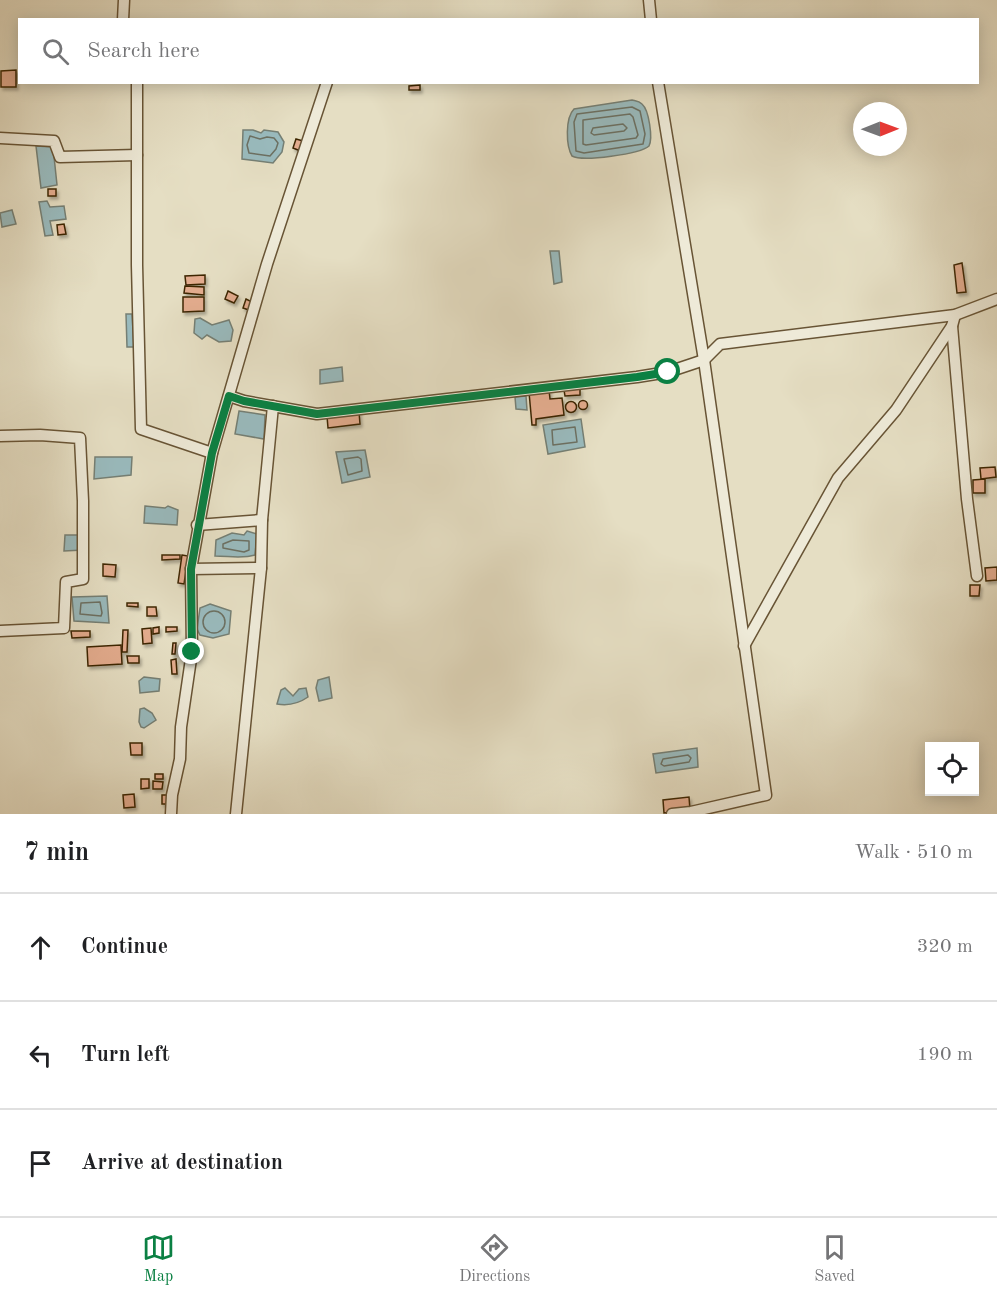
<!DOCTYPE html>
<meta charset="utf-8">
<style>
:root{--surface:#fff;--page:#f6f6f6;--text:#202124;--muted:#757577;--line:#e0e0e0;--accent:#0b8043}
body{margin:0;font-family:"Old Standard TT",serif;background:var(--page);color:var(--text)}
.controls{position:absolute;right:18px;bottom:18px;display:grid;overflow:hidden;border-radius:0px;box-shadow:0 3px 15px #0003}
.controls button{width:54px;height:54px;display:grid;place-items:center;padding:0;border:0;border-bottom:2px solid var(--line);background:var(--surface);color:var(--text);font:30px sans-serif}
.compass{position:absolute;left:853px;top:102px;width:54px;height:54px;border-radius:50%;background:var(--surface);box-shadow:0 3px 15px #0003;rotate:89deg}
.stop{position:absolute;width:18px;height:18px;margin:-14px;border:4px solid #0b8043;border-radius:50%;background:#fff}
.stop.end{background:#0b8043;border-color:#fff;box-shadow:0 2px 6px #0008}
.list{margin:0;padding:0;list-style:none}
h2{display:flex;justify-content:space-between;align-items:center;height:78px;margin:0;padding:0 24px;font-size:26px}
h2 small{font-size:20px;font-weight:400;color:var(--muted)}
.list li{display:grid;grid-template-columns:39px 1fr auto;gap:18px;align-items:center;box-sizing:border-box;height:108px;padding:0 24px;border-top:2px solid var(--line)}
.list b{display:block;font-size:22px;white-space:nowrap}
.list em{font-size:20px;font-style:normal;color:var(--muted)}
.icon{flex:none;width:33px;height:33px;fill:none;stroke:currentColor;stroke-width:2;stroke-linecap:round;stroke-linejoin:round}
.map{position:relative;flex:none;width:997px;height:814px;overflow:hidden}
.search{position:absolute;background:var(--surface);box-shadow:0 3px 15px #0003;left:18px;right:18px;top:18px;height:66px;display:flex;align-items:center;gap:15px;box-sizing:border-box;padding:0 21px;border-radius:0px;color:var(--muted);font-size:22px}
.sheet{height:402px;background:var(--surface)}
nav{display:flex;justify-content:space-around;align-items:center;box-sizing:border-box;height:84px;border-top:2px solid var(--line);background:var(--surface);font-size:16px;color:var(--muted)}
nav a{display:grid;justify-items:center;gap:3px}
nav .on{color:var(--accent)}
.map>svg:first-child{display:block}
.water{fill:#99babd;stroke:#757f74;stroke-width:1.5}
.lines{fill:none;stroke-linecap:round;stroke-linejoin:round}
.shore{stroke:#6c7062;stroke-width:1.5}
.building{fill:#e3ac8e;stroke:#3e2606;stroke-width:1.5;filter:url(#shadow)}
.minor-casing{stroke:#685435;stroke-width:13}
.minor{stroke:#eeead8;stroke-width:10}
.route{stroke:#0b8043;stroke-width:8}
</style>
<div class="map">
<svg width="997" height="814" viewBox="0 0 997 814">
<defs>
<filter id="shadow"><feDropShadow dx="2" dy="3" stdDeviation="1.5" flood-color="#0004"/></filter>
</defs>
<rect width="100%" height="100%" fill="#e5dec3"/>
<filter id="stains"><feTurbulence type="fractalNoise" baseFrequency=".00333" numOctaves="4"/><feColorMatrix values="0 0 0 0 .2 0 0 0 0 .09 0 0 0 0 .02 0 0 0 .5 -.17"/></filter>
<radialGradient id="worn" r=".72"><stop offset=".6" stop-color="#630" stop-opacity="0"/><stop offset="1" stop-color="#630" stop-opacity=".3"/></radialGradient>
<!-- water -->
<g class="water">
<path d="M632,100c4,1 7,1 10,4 7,6 11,34 7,42 -9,8 -66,16 -77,10 -6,-10 -7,-38 2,-47z"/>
<polygon points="243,130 253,130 261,133 264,130 278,132 284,142 282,152 273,163 242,159"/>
<polygon points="36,146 53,147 57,185 41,188"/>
<polygon points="47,201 50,207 64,206 66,219 50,221 53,235 45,236 39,202"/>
<polygon points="12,210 16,224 2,227 0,213"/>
<polygon points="550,251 559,251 562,282 554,284"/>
<polygon points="126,314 132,314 134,347 127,347"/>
<polygon points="200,318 212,325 229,320 233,330 231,341 219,342 207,335 202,339 194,333 195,319"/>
<polygon points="342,367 343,381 320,384 320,370"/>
<polygon points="526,396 527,410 516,409 515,397"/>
<polygon points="239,411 265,415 264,439 235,434"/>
<polygon points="581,419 585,447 548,454 543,425"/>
<polygon points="365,450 370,477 342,483 336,452"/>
<polygon points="95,457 132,457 131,475 94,479"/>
<polygon points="145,506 165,508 168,506 178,510 177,525 144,523"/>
<path d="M247,531l10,3 -2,21c-13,4 -26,1 -40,1l1,-16 16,-7 12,2z"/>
<polygon points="65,535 83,535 83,550 64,551"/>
<polygon points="107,596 109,623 74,621 72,597"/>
<polygon points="210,604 231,611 229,634 213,638 200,635 197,629 200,608"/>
<polygon points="144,677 160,679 159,691 140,693 139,681"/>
<polygon points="329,677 332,698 319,701 316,688 318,680"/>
<path d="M285,688l8,8 6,-7 7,-1 2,9c-10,7 -19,9 -31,7l4,-14z"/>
<polygon points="144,708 152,713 156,720 144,728 141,727 139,722 140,709"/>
<polygon points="697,748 698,767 656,773 653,754"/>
</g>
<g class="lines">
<!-- shore -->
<g class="shore">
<polygon points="632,107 640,111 645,134 643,144 584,153 576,151 574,122 577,114"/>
<polygon points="630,114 633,117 638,135 636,138 586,145 583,144 583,120"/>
<polygon points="623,124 627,128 624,131 594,135 591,133 593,128"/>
<polygon points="250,136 260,139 267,137 274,138 278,143 276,149 270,156 249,153 247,145"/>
<polygon points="575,427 577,442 553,445 552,430"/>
<polygon points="358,457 361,459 362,471 348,475 344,459"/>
<polygon points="233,540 249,541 249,550 244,552 223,548 223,544"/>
<polygon points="100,602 102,613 101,616 80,614 81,603"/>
<circle cx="214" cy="622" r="11"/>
<polygon points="688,755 691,758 689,762 664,766 661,764 663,759"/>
</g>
</g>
<!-- building -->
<g class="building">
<polygon points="16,70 16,87 1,87 1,71"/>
<polygon points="420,85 420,90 409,90 409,86"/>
<polygon points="296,139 307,142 303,152 293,148"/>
<rect x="48" y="189" width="8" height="7"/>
<polygon points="64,224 66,234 58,235 57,225"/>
<polygon points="962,263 966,292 957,293 954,265"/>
<polygon points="205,275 205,284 186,285 185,276"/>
<polygon points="185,286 204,287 204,295 184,293"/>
<polygon points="228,291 238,296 234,303 225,299"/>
<polygon points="183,297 204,297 204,311 183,312"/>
<polygon points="246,299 252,302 249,310 243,308"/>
<polygon points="580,389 580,395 565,396 564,390"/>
<polygon points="549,390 550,399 562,398 564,415 536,419 536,425 532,425 529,392"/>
<circle cx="583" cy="405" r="4.5"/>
<circle cx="571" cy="407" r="5.5"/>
<polygon points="359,412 360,424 328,428 327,416"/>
<polygon points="995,467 996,477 981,479 980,468"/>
<polygon points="985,479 985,493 973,493 973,480"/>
<polygon points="162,555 180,555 180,559 162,560"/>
<polygon points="182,555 188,556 184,584 178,583"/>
<polygon points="103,564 116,565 115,577 103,576"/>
<polygon points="997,567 997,580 986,581 985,568"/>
<polygon points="970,585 980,585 979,596 970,596"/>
<polygon points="127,603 138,603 138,607 127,606"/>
<polygon points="147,607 156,607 157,616 147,616"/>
<polygon points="159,627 159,633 153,634 153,628"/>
<polygon points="166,627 177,627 177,631 166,632"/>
<polygon points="151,628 152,643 143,644 142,629"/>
<polygon points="123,630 128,630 127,652 122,652"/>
<polygon points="71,631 90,631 90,637 72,638"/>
<polygon points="173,643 176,643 175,654 172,654"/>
<polygon points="121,645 122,664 88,666 87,647"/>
<polygon points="127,656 139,656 139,663 128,663"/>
<polygon points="176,659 177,674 172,674 171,660"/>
<polygon points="130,743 142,743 142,755 131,755"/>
<rect x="155" y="774" width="8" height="5"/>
<polygon points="141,779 149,779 149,788 141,789"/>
<polygon points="153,781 163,782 162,789 153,789"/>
<polygon points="134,794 135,807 124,808 123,795"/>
<polygon points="162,795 168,795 169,804 162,804"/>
<polygon points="689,797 690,810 664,813 663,800"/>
</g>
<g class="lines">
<!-- minor casing -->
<g class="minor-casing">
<g id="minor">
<polyline points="649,0 651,20"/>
<polyline points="123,20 124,0"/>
<polyline points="137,82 137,265 141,429 212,453"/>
<polyline points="658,82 704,360 766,795 691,812 672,814"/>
<polyline points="0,138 54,141 60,157 137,155"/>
<polyline points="952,326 967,499 977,576"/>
<polyline points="229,396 244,401 317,414 637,377 668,372 704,360 720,344 955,315 997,299"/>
<polyline points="0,436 40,435 80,438 83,501 83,579 66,582 64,628 0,631"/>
<polyline points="197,525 262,520"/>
<polyline points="191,569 261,568"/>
<polyline points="744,646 838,478 896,410 952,326 955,315"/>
<polyline points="171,814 172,795 180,759 181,727 192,652 191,569 212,453 267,264 327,82"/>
<polyline points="236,814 261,568 262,520 273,406"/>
</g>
</g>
<!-- minor -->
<use href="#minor" class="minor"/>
</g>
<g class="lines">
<!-- route -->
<polyline class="route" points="192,652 191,569 212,453 229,396 244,401 317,414 637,377 668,372"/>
</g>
<rect width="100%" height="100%" filter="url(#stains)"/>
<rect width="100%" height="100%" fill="url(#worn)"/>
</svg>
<div class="controls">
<button><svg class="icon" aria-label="locate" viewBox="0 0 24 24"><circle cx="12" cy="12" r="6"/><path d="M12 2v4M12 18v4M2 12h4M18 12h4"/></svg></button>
</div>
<svg class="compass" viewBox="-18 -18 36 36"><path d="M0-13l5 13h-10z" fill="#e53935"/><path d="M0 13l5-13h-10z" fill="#757577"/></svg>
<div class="stop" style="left:668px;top:372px"></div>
<div class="stop end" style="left:192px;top:652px"></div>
<div class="search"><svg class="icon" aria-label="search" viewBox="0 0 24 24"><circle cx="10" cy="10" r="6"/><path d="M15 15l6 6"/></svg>Search here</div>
</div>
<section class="sheet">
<h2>7 min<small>Walk · 510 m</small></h2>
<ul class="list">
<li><svg class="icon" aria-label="ahead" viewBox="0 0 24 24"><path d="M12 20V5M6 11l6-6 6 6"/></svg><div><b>Continue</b></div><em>320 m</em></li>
<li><svg class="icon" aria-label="left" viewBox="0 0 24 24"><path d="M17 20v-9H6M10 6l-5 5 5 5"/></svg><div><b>Turn left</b></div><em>190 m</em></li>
<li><svg class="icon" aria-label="arrive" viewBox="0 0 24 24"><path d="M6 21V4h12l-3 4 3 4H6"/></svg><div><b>Arrive at destination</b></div></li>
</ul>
</section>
<nav>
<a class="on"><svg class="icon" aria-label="map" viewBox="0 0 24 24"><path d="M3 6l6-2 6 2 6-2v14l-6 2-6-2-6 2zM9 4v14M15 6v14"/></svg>Map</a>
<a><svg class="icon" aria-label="directions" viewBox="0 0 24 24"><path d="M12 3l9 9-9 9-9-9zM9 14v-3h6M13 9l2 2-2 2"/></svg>Directions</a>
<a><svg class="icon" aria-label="saved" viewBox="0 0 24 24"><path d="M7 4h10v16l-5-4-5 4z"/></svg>Saved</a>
</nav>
